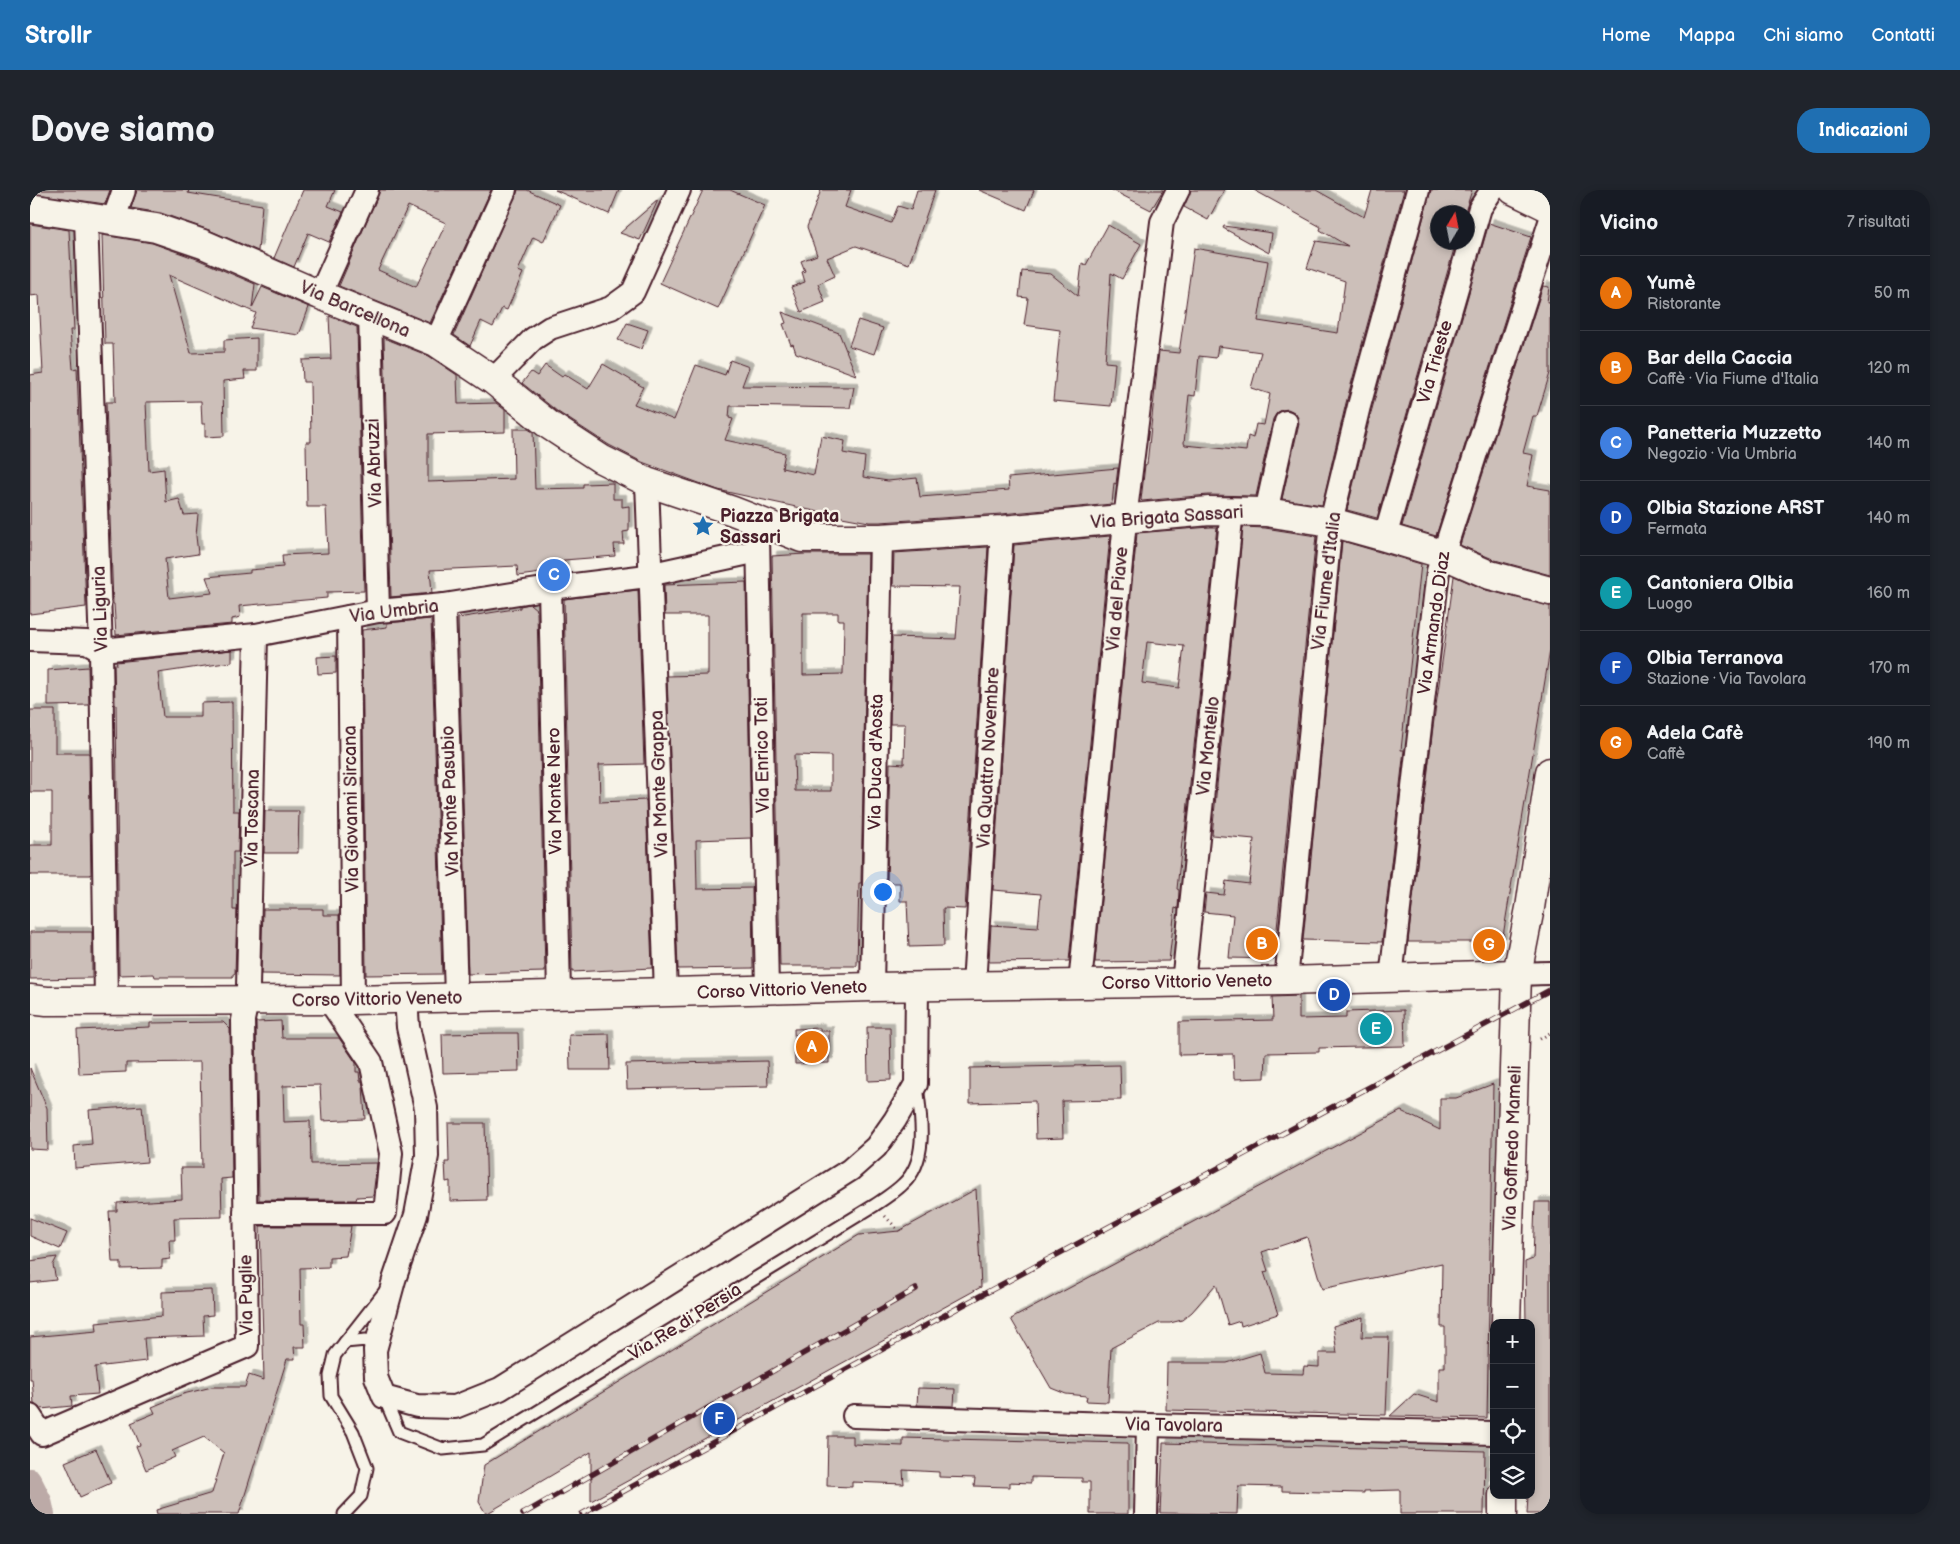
<!DOCTYPE html>
<html lang="it">
<meta charset="utf-8">
<style>
:root{--surface:#171b24;--page:#20242c;--text:#f1f3f6;--muted:#9ea1a6;--line:#363941;--accent:#1f6fb2}
body{margin:0;font-family:"Balsamiq Sans",sans-serif;background:var(--page);color:var(--text)}
.controls{position:absolute;right:15px;bottom:15px;display:grid;overflow:hidden;border-radius:10px;box-shadow:0 2px 8px #0003}
.controls button{width:45px;height:45px;display:grid;place-items:center;padding:0;border:0;border-bottom:1px solid var(--line);background:var(--surface);color:var(--text);font:25px sans-serif}
.compass{position:absolute;left:1400px;top:15px;width:45px;height:45px;border-radius:50%;background:var(--surface);box-shadow:0 2px 8px #0003;rotate:10deg}
.you{position:absolute;left:852px;top:701px;width:18px;height:18px;margin:-12px;border:4px solid #fff;border-radius:50%;background:#1a73e8;box-shadow:0 0 0 8px #1a73e833}
.badge{display:grid;place-items:center;width:32px;height:32px;border-radius:50%;background:var(--accent);color:#fff;font-size:16px;font-weight:700}
.pin{position:absolute;translate:-50% -50%;border:2px solid #fff;box-shadow:0 1px 5px #0006}
.list{margin:0;padding:0;list-style:none}
h2{display:flex;justify-content:space-between;align-items:center;height:65px;margin:0;padding:0 20px;font-size:21px}
h2 small{font-size:16px;font-weight:400;color:var(--muted)}
.list li{display:grid;grid-template-columns:32px 1fr auto;gap:15px;align-items:center;box-sizing:border-box;height:75px;padding:0 20px;border-top:1px solid var(--line)}
.list b{display:block;font-size:19px;white-space:nowrap}
.list p{margin:0;font-size:16px;white-space:nowrap;color:var(--muted)}
.list em{font-size:16px;font-style:normal;color:var(--muted)}
.icon{flex:none;width:28px;height:28px;fill:none;stroke:currentColor;stroke-width:2;stroke-linecap:round;stroke-linejoin:round}
.map{position:relative;flex:none;width:1520px;height:1324px;overflow:hidden;border-radius:20px}
header{display:flex;align-items:center;gap:30px;box-sizing:border-box;height:70px;padding:0 25px;background:var(--accent);color:#fff}
header strong{font-size:24px}
nav{display:flex;gap:28px;margin-inline-start:auto;font-size:18px}
.intro{display:flex;align-items:center;justify-content:space-between;box-sizing:border-box;height:120px;padding:0 30px}
h1{margin:0;font-size:35px}
.button{padding:12px 22px;border-radius:20px;background:var(--accent);color:#fff;font-size:18px;font-weight:700}
main{display:flex;gap:30px;padding:0 30px}
aside{flex:1;background:var(--surface);border-radius:20px;box-shadow:0 2px 8px #0003}
.map>svg:first-child{display:block}
.lines{fill:none;stroke-linecap:round;stroke-linejoin:round}
.canal{stroke:#bcaaa7;stroke-width:22}
.building{fill:#ccbfb9;stroke:#4a1f2b;fill-rule:evenodd;filter:url(#shadow)}
.service-casing{stroke:#4a1f2b;stroke-width:15}
.minor-casing{stroke:#4a1f2b;stroke-width:26}
.tertiary-casing{stroke:#4a1f2b;stroke-width:31}
.secondary-casing{stroke:#4a1f2b;stroke-width:31}
.path{stroke:#4a1f2b;stroke-width:3;stroke-dasharray:1 4;stroke-linecap:butt}
.service{stroke:#f7f3e8;stroke-width:11}
.minor{stroke:#f7f3e8;stroke-width:22}
.tertiary{stroke:#f7f3e8;stroke-width:28}
.secondary{stroke:#f7f3e8;stroke-width:28}
.rail-casing{stroke:#4a1f2b;stroke-width:5.5}
.rail{stroke:#f7f3e8;stroke-width:4;stroke-dasharray:11;stroke-linecap:butt}
.labels{text-anchor:middle;dominant-baseline:central;stroke-width:4.5;stroke-linejoin:round;paint-order:stroke}
.street-label{font-size:18px;fill:#4a1f2b;stroke:#f7f3e8}
.poi-label{font-size:18px;font-weight:bold;fill:#4a1f2b;stroke:#f7f3e8;text-anchor:start}
</style>
<header>
<strong>Strollr</strong>
<nav><a>Home</a><a>Mappa</a><a>Chi siamo</a><a>Contatti</a></nav>
</header>
<div class="intro"><h1>Dove siamo</h1><a class="button">Indicazioni</a></div>
<main>
<div class="map">
<svg width="1520" height="1324" viewBox="0 0 1520 1324">
<defs>
<filter id="shadow"><feDropShadow dx="4.5" dy="-4.5" stdDeviation="0" flood-color="#0004"/></filter>
</defs>
<rect width="100%" height="100%" fill="#f7f3e8"/>
<filter id="ink" filterUnits="userSpaceOnUse"><feTurbulence type="fractalNoise" baseFrequency=".02" numOctaves="2"/><feDisplacementMap in="SourceGraphic" scale="10" xChannelSelector="R" yChannelSelector="G"/><feConvolveMatrix kernelMatrix="1 2 1 2 8 2 1 2 1" color-interpolation-filters="sRGB"/></filter>
<g filter="url(#ink)">
<g class="lines">
<!-- canal -->
<polyline class="canal" points="0,1289 11,1311 14,1324"/>
</g>
<!-- building -->
<g class="building">
<polygon points="0,0 80,0 75,14 0,3"/>
<polygon points="107,0 159,0 158,3 232,15 228,61 179,40 131,23 101,18"/>
<polygon points="273,0 305,0 298,16 313,22 299,52 278,43 264,77 244,68"/>
<path d="M350,0h111l-61,133 -91,-37zM378,16l38,17 -30,64 -38,-17z"/>
<polygon points="488,0 497,0 530,15 513,52 503,47 488,81 493,83 477,120 472,118 463,137 451,131 440,156 424,145"/>
<polygon points="525,0 589,0 579,24"/>
<polygon points="673,0 700,0 735,15 688,119 630,93"/>
<polygon points="791,0 821,0 815,17 861,33 868,16 881,20 887,0 905,0 879,74 826,56 797,68 805,86 788,94 795,112 771,122 761,97 775,92 772,82 775,81 771,71 787,65 777,37"/>
<polygon points="949,0 1004,0 996,20"/>
<polygon points="1082,0 1133,0 1121,20"/>
<polygon points="1161,0 1194,0 1178,30 1154,17"/>
<path d="M1224,0h62l48,27 8,-27h32l-58,213 -24,102 -40,-6 17,-75 -1,-6 -3,-5 -7,-4 -6,1 -5,3 -4,6 -17,77 -48,-1 -66,6 -1,-1 4,-35 2,-1 12,-113 20,2 15,-105 74,13 -10,60 80,12 7,-52 -38,-13 9,-27 32,5 -28,-16 1,-3zM1188,156l43,6 -10,36 19,6 -6,31 -8,-1 -3,14 -5,-2 -2,15 -61,-6 -1,-2 5,-48 6,1 4,-40 17,2z"/>
<polygon points="1401,0 1442,0 1435,22 1408,22 1408,52 1426,52 1347,328 1317,320 1342,219"/>
<polygon points="628,10 610,50 590,43"/>
<polygon points="1459,33 1501,47 1406,346 1372,336"/>
<polygon points="0,34 39,40 44,140 40,140 43,179 47,178 56,417 0,424 0,185 13,183 9,105 0,106"/>
<polygon points="1078,35 1111,54 1092,89 1081,83 1075,172 1085,173 1081,216 1023,211 1030,140 994,135 998,108 989,107 992,81 1021,84 1048,106 1052,73 1056,75"/>
<polygon points="1194,36 1242,43 1239,63 1193,38"/>
<polygon points="72,45 122,53 167,69 225,94 222,118 232,97 279,117 269,145 220,138 226,123 139,85 161,163 194,162 194,150 227,148 227,181 214,181 215,189 193,191 194,246 175,247 175,234 172,234 171,211 116,212 119,281 134,279 136,312 149,309 154,325 168,324 166,346 168,364 135,369 139,408 182,403 176,387 220,383 220,380 253,377 252,365 298,363 296,317 277,317 276,252 281,252 280,192 273,192 272,170 301,169 299,126 327,137 334,401 297,402 297,408 209,416 210,427 202,429 202,434 86,445 84,414 83,414 76,212 85,212 83,154 75,154"/>
<polygon points="1513,96 1519,97 1517,112 1520,112 1520,183 1507,226 1503,226 1493,263 1503,265 1497,296 1520,300 1520,385 1465,370 1430,355"/>
<polygon points="752,122 809,143 826,185 766,163 763,154 761,155 753,134 756,133"/>
<polygon points="828,130 853,138 844,164 819,156"/>
<polygon points="597,133 618,140 611,159 588,150"/>
<polygon points="354,148 399,166 427,185 428,214 466,213 475,220 475,242 398,244 398,292 484,289 483,239 498,239 503,242 505,299 553,298 553,294 583,293 583,309 592,309 592,317 599,316 599,341 593,342 594,354 584,354 585,366 534,370 534,380 488,386 487,376 400,380 402,403 361,407"/>
<polygon points="700,170 719,177 712,196 824,197 820,218 700,216 699,228 703,229 695,250 755,263 752,278 784,285 791,246 815,251 813,263 835,267 833,287 858,291 887,288 890,307 979,300 978,288 1088,278 1086,294 1084,293 1082,314 971,324 850,332 839,332 812,327 688,300 612,272 579,255 528,222 492,193 501,182 507,186 515,175 532,187 534,184 558,199 573,174 613,197 604,214 644,230 666,175 695,185"/>
<path d="M1180,337h7l-32,305h-2l-6,57 2,1 -1,19 -3,-1 -6,53 -74,1 42,-429zM1117,452l37,4 -5,42 -37,-5z"/>
<polygon points="1213,337 1235,338 1286,346 1244,769 1199,768 1203,725 1174,722 1176,703 1194,705 1196,691 1219,694 1224,649 1182,645"/>
<polygon points="1080,346 1039,771 959,772 961,735 1008,738 1011,704 963,700 984,355"/>
<polygon points="1312,351 1391,374 1371,560 1374,560 1352,752 1273,750"/>
<polygon points="958,357 935,719 913,718 914,756 879,757 877,711 870,711 870,693 857,693 860,573 874,574 875,534 860,534 862,447 926,449 930,397 863,396 864,363"/>
<path d="M775,364h63l-7,329h-2l-2,83h-77l-8,-410zM773,423h35v7h6l-1,54 -40,1zM764,565l37,1v35h-36z"/>
<polygon points="1424,386 1456,400 1520,416 1520,460 1472,752 1378,752 1403,537"/>
<polygon points="716,392 721,648 666,650 667,699 722,698 723,778 648,779 637,486 678,485 678,425 635,425 634,395"/>
<polygon points="608,400 614,574 569,575 570,612 616,610 622,778 542,782 534,409"/>
<polygon points="500,414 507,420 515,782 438,784 428,428 490,418 490,416"/>
<polygon points="401,429 412,784 336,785 332,440 357,437 357,433"/>
<polygon points="202,460 202,472 128,483 133,527 171,527 171,513 202,512 203,621 209,621 208,662 203,662 203,720 207,720 205,784 203,784 203,787 125,787 124,784 89,785 86,515 85,515 84,474 87,474 86,472"/>
<polygon points="306,466 306,483 288,484 287,467"/>
<polygon points="58,477 59,515 18,516 18,480"/>
<polygon points="0,520 25,520 25,563 59,563 61,685 0,685 0,655 22,655 22,602 0,602"/>
<polygon points="235,621 269,621 268,663 234,663"/>
<polygon points="233,719 293,719 293,725 309,725 310,785 231,784"/>
<polygon points="0,742 62,742 62,788 0,789"/>
<polygon points="1269,806 1269,829 1316,828 1316,822 1374,820 1375,856 1289,858 1289,862 1236,863 1235,888 1204,889 1203,864 1149,865 1149,832 1243,830 1242,807"/>
<polygon points="251,831 252,848 309,848 326,873 326,882 329,882 330,891 332,891 333,896 335,929 292,931 290,895 253,896 254,932 280,931 281,974 347,973 343,1006 327,1007 326,1010 229,1010 226,832"/>
<polygon points="193,832 200,839 202,988 191,989 192,1027 144,1028 145,1050 139,1050 140,1069 132,1070 132,1078 91,1079 91,1072 82,1072 79,1021 87,1021 87,1013 152,1009 151,978 172,978 170,872 96,873 96,882 49,884 47,840 120,837 120,833"/>
<polygon points="837,837 860,837 861,890 838,891"/>
<polygon points="790,838 790,841 799,841 799,873 765,874 764,839"/>
<polygon points="468,843 488,843 489,881 413,883 412,844"/>
<polygon points="579,844 580,880 540,880 539,845"/>
<polygon points="737,871 738,896 597,899 596,874"/>
<polygon points="1090,875 1091,910 1032,911 1033,948 1006,949 1005,911 940,913 940,878"/>
<polygon points="0,878 17,918 18,960 0,959"/>
<polygon points="1463,894 1457,1228 1360,1226 1384,1204 1409,1212 1409,1177 1415,1177 1415,1137 1411,1137 1412,1073 1292,1099 1277,1047 1232,1062 1238,1081 1234,1082 1248,1124 1211,1136 1210,1131 1198,1135 1186,1094 1162,1122 1152,1130 1140,1133 1129,1133 1081,1158 1078,1212 1056,1211 1057,1206 1036,1204 1021,1198 981,1129 1371,921 1410,940 1410,908 1426,908"/>
<polygon points="112,916 117,972 45,978 44,956 62,954 59,920"/>
<polygon points="418,933 455,933 457,1010 420,1011 420,991 416,992 415,972 419,972"/>
<polygon points="946,999 951,1097 561,1311 561,1262 456,1324 449,1312 454,1275 829,1045 869,1041"/>
<polygon points="1505,1012 1520,1012 1520,1315 1518,1315 1518,1324 1497,1324 1498,1305 1501,1305 1501,1133 1496,1133 1495,1072 1503,1069"/>
<polygon points="0,1028 37,1043 30,1059 0,1046"/>
<polygon points="230,1036 321,1036 316,1066 299,1067 299,1077 270,1078 271,1134 274,1134 275,1157 264,1157 265,1169 257,1169 209,1324 127,1324 126,1320 182,1303 194,1263 174,1247 142,1261 145,1267 116,1280 106,1256 110,1255 101,1233 125,1223 122,1217 153,1204 182,1197 215,1197 219,1185 234,1190"/>
<polygon points="27,1067 23,1075 26,1090 0,1093 0,1071"/>
<polygon points="182,1100 183,1125 173,1126 174,1146 114,1148 116,1171 65,1177 68,1204 41,1206 42,1216 11,1219 4,1214 2,1189 0,1189 0,1147 67,1141 66,1133 132,1126 132,1102"/>
<polygon points="1333,1127 1332,1147 1359,1147 1356,1225 1136,1220 1137,1173 1197,1173 1230,1163 1235,1183 1273,1184 1274,1176 1289,1177 1289,1163 1307,1163 1303,1136"/>
<polygon points="888,1198 925,1199 924,1216 887,1215"/>
<polygon points="798,1246 823,1246 823,1254 873,1256 873,1248 1098,1253 1098,1324 1060,1324 1060,1292 1052,1292 1052,1288 1001,1287 1001,1293 980,1292 980,1297 944,1296 945,1288 909,1287 909,1282 873,1280 874,1294 822,1292 822,1297 797,1296"/>
<polygon points="1133,1253 1455,1261 1454,1324 1370,1324 1370,1300 1334,1301 1334,1303 1252,1301 1252,1297 1208,1296 1207,1324 1130,1323"/>
<polygon points="66,1259 81,1293 50,1307 35,1272"/>
</g>
<g class="lines">
<!-- service casing -->
<g class="service-casing">
<g id="service">
<polyline points="315,1152 336,1150 345,1160"/>
<path d="M354,1207l15,35 44,17 40,-4 392,-240c9,-6 20,-13 28,-21 26,-24 18,-67 14,-98"/>
<polyline points="314,1324 331,1306 337,1278 323,1242 301,1206 300,1186 305,1165 356,1100"/>
</g>
</g>
<!-- minor casing -->
<g class="minor-casing">
<g id="minor">
<polyline points="56,28 71,460 76,811"/>
<polyline points="83,31 94,0"/>
<polyline points="290,105 337,0"/>
<polyline points="340,125 348,421"/>
<polyline points="406,152 475,0"/>
<polyline points="463,190 503,149 520,138 581,118 603,102 649,0"/>
<polyline points="617,292 636,803"/>
<polyline points="1236,322 1256,232"/>
<polyline points="728,346 737,800"/>
<polyline points="1355,347 1450,18 1462,0"/>
<polyline points="520,398 529,804"/>
<polyline points="414,415 426,807"/>
<polyline points="319,427 323,810"/>
<polyline points="0,450 57,452 71,460 226,445 348,421 414,415 520,398 609,387 728,361"/>
<polyline points="1487,784 1520,783"/>
<polyline points="1361,788 1408,381 1520,32"/>
<polyline points="1256,791 1301,332 1329,216 1388,0"/>
<polyline points="1153,793 1202,320"/>
<polyline points="1050,794 1096,321 1132,32 1148,0"/>
<polyline points="944,796 972,340"/>
<polyline points="842,797 851,348"/>
<polyline points="376,809 378,837 396,918 397,966 386,1025 364,1090 345,1160 346,1187 354,1207 387,1216 425,1217 470,1199 820,980 846,957 865,930 886,894 887,797"/>
<polyline points="215,1023 355,1023 361,963 341,872 299,810"/>
<polyline points="0,1226 12,1244 217,1156 213,830 217,811 218,797 226,445"/>
<polyline points="824,1226 1118,1235 1464,1243"/>
<polyline points="1116,1324 1118,1235"/>
</g>
</g>
<!-- tertiary casing -->
<g class="tertiary-casing">
<g id="tertiary">
<polyline points="1483,0 1520,18"/>
<polyline points="0,18 126,38 173,54 290,105 406,152 463,190 519,235 571,269 617,292 703,321 772,348 851,348 972,340 1179,321 1236,322 1301,332 1355,347 1412,364 1460,385 1520,401"/>
</g>
</g>
<!-- secondary casing -->
<g class="secondary-casing">
<g id="secondary">
<polyline points="0,809 17,811 323,810 842,797 1256,791 1487,784"/>
<polyline points="1476,1133 1487,784 1500,718 1520,582"/>
<polyline points="1473,1324 1473,1305"/>
</g>
</g>
<!-- path -->
<g class="path">
<polyline points="1510,849 1520,843"/>
<polyline points="855,1026 869,1041"/>
</g>
<!-- service -->
<use href="#service" class="service"/>
<!-- minor -->
<use href="#minor" class="minor"/>
<!-- tertiary -->
<use href="#tertiary" class="tertiary"/>
<!-- secondary -->
<use href="#secondary" class="secondary"/>
<!-- rail casing -->
<g class="rail-casing">
<g id="rail">
<polyline points="493,1324 886,1099"/>
<polyline points="552,1324 935,1114 1520,800"/>
</g>
</g>
<!-- rail -->
<use href="#rail" class="rail"/>
</g>
</g>
<!-- icons -->
<defs>
<g id="sight-bare" transform="scale(1.725)"><path d="M0-6L1.8-2.2L6-1.7L2.9 1.2L3.7 5.4L0 3.3L-3.7 5.4L-2.9 1.2L-6-1.7L-1.8-2.2Z" fill="#1f6fb2" stroke="#f7f3e8" stroke-width="2.5" paint-order="stroke"/></g>
</defs>
<g fill-rule="evenodd">
<use href="#sight-bare" x="673" y="336"/>
</g>
<g class="labels">
<!-- street labels -->
<g class="street-label">
<text transform="translate(325 119) rotate(23)">Via Barcellona</text>
<text transform="translate(1405 172) rotate(-74)">Via Trieste</text>
<text transform="translate(344 273) rotate(-92)">Via Abruzzi</text>
<text transform="translate(1137 327) rotate(-4)">Via Brigata Sassari</text>
<text transform="translate(1296 391) rotate(-83)">Via Fiume d'Italia</text>
<text transform="translate(1087 409) rotate(-85)">Via del Piave</text>
<text transform="translate(70 419) rotate(-92)">Via Liguria</text>
<text transform="translate(364 421) rotate(-7)">Via Umbria</text>
<text transform="translate(1404 433) rotate(-82)">Via Armando Diaz</text>
<text transform="translate(1178 556) rotate(-84)">Via Montello</text>
<text transform="translate(732 565) rotate(-91)">Via Enrico Toti</text>
<text transform="translate(958 568) rotate(-87)">Via Quattro Novembre</text>
<text transform="translate(846 572) rotate(-89)">Via Duca d'Aosta</text>
<text transform="translate(629 594) rotate(-92)">Via Monte Grappa</text>
<text transform="translate(525 601) rotate(-91)">Via Monte Nero</text>
<text transform="translate(420 611) rotate(-92)">Via Monte Pasubio</text>
<text transform="translate(321 619) rotate(-91)">Via Giovanni Sircana</text>
<text transform="translate(222 628) rotate(-89)">Via Toscana</text>
<text transform="translate(1157 792) rotate(-1)">Corso Vittorio Veneto</text>
<text transform="translate(752 800) rotate(-2)">Corso Vittorio Veneto</text>
<text transform="translate(347 809) rotate(-1)">Corso Vittorio Veneto</text>
<text transform="translate(1482 958) rotate(-88)">Via Goffredo Mameli</text>
<text transform="translate(216 1105) rotate(-91)">Via Puglie</text>
<text transform="translate(655 1132) rotate(-32)">Via Re di Persia</text>
<text transform="translate(1144 1235) rotate(1)">Via Tavolara</text>
</g>
<!-- poi labels -->
<g class="poi-label">
<text x="690" y="326">Piazza Brigata<tspan x="690" dy="21">Sassari</tspan></text>
</g>
</g>
</svg>
<div class="controls">
<button>+</button>
<button>−</button>
<button><svg class="icon" aria-label="locate" viewBox="0 0 24 24"><circle cx="12" cy="12" r="6"/><path d="M12 2v4M12 18v4M2 12h4M18 12h4"/></svg></button>
<button><svg class="icon" aria-label="layers" viewBox="0 0 24 24"><path d="M12 4l9 5-9 5-9-5zM3 14l9 5 9-5"/></svg></button>
</div>
<svg class="compass" viewBox="-18 -18 36 36"><path d="M0-13l5 13h-10z" fill="#e53935"/><path d="M0 13l5-13h-10z" fill="#9ea1a6"/></svg>
<div class="you"></div>
<div class="pin badge" style="left:782px;top:857px;background:#e8710a">A</div>
<div class="pin badge" style="left:1232px;top:754px;background:#e8710a">B</div>
<div class="pin badge" style="left:524px;top:385px;background:#3f7fe0">C</div>
<div class="pin badge" style="left:1304px;top:805px;background:#1a4fb4">D</div>
<div class="pin badge" style="left:1346px;top:839px;background:#0f9aa8">E</div>
<div class="pin badge" style="left:689px;top:1229px;background:#1a4fb4">F</div>
<div class="pin badge" style="left:1459px;top:755px;background:#e8710a">G</div>
</div>
<aside>
<h2>Vicino<small>7 risultati</small></h2>
<ul class="list">
<li><span class="badge" style="background:#e8710a">A</span><div><b>Yumè</b><p>Ristorante</p></div><em>50 m</em></li>
<li><span class="badge" style="background:#e8710a">B</span><div><b>Bar della Caccia</b><p>Caffè · Via Fiume d'Italia</p></div><em>120 m</em></li>
<li><span class="badge" style="background:#3f7fe0">C</span><div><b>Panetteria Muzzetto</b><p>Negozio · Via Umbria</p></div><em>140 m</em></li>
<li><span class="badge" style="background:#1a4fb4">D</span><div><b>Olbia Stazione ARST</b><p>Fermata</p></div><em>140 m</em></li>
<li><span class="badge" style="background:#0f9aa8">E</span><div><b>Cantoniera Olbia</b><p>Luogo</p></div><em>160 m</em></li>
<li><span class="badge" style="background:#1a4fb4">F</span><div><b>Olbia Terranova</b><p>Stazione · Via Tavolara</p></div><em>170 m</em></li>
<li><span class="badge" style="background:#e8710a">G</span><div><b>Adela Cafè</b><p>Caffè</p></div><em>190 m</em></li>
</ul>
</aside>
</main>
